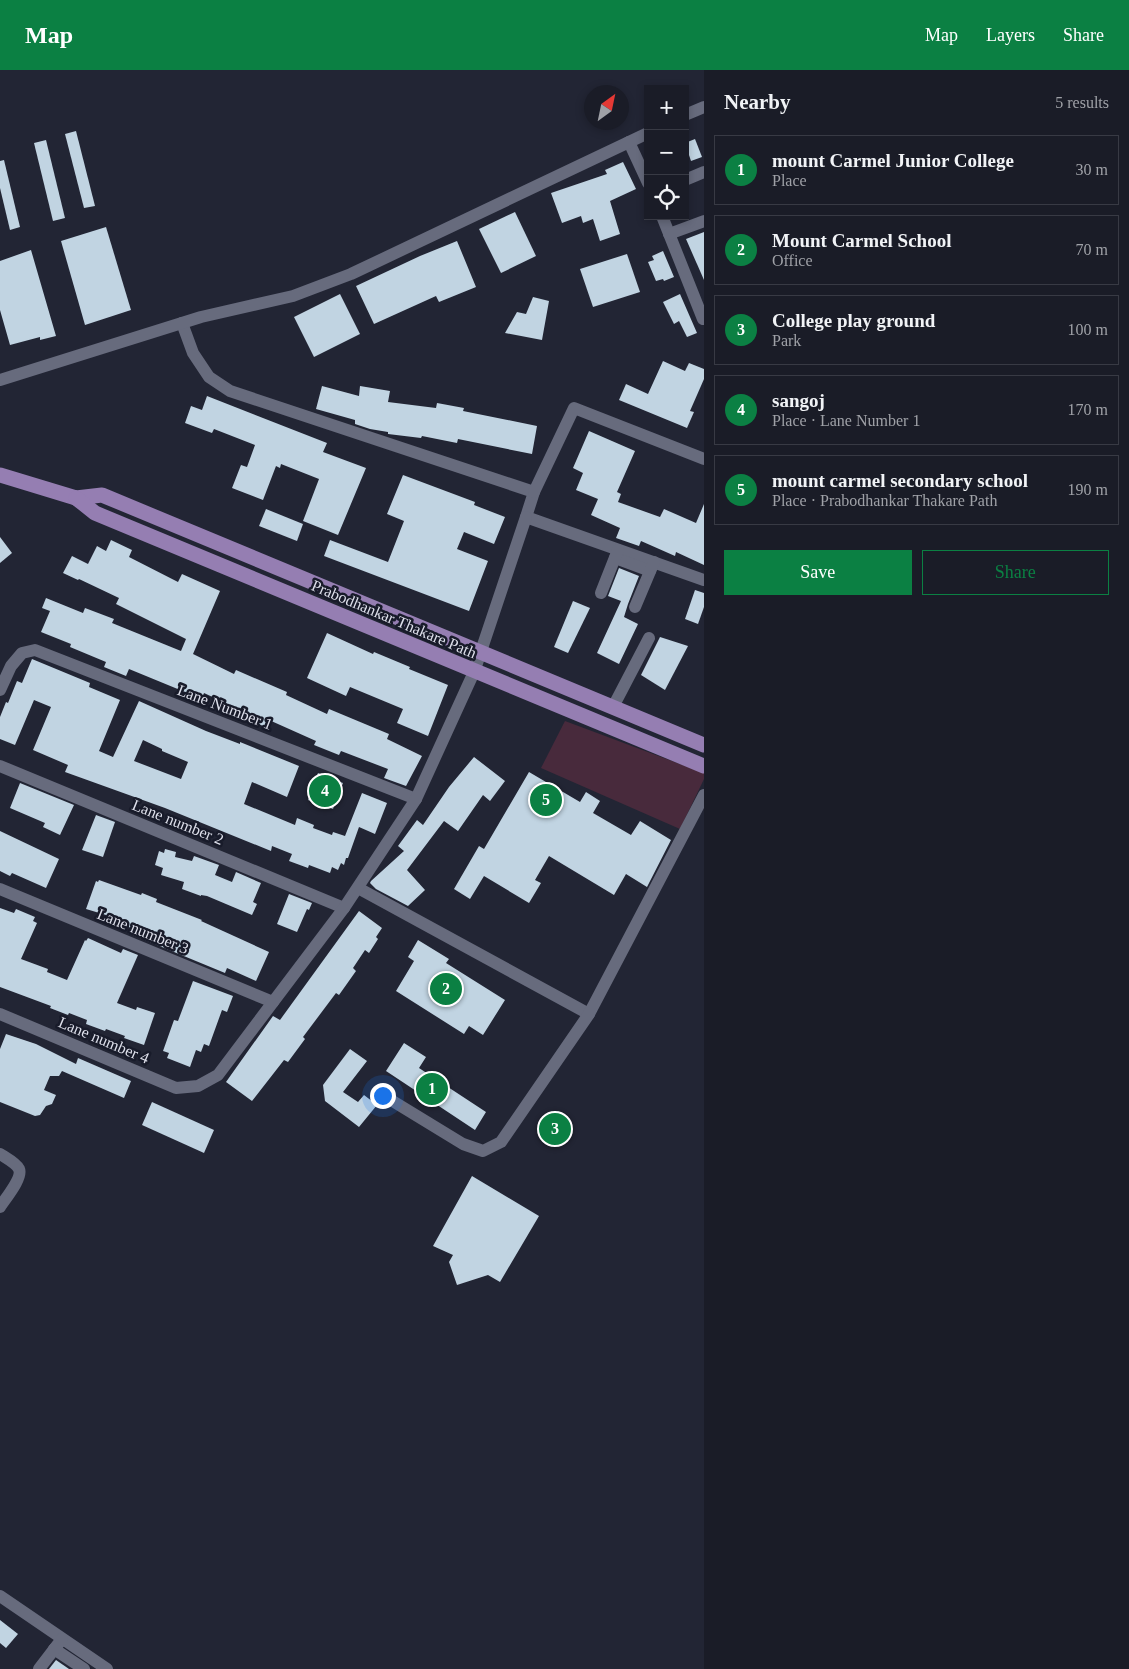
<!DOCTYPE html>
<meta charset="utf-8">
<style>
:root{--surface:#1a1c27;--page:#272933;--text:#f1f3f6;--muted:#9fa1a7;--line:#383a44;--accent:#0b8043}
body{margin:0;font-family:"Times New Roman",serif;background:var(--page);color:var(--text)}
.controls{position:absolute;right:15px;top:15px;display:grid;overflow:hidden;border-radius:0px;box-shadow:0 2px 8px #0003}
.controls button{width:45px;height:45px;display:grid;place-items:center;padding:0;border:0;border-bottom:1px solid var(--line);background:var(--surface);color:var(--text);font:25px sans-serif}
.compass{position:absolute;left:584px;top:15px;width:45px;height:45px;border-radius:50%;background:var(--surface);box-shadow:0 2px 8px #0003;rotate:33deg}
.you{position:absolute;left:382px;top:1025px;width:18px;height:18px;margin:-12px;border:4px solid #fff;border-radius:50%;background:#1a73e8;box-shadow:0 0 0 8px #1a73e833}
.badge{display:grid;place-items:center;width:32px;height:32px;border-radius:50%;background:var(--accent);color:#fff;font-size:16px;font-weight:700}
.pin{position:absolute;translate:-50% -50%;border:2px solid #fff;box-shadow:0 1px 5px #0006}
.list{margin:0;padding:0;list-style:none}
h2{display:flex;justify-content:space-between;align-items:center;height:65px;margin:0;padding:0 20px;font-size:21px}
h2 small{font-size:16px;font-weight:400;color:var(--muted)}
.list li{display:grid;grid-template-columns:32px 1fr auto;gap:15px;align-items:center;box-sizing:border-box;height:70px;margin:0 10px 10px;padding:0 10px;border:1px solid var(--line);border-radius:0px}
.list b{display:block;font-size:19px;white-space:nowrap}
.list p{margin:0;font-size:16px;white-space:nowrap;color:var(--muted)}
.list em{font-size:16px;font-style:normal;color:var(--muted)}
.actions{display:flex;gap:10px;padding:15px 20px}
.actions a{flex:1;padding:11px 0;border:1px solid var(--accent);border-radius:0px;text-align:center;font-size:18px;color:var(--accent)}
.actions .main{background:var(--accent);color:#fff}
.icon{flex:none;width:28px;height:28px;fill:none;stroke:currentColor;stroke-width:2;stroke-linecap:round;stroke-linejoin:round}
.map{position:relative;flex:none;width:704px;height:1599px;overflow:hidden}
header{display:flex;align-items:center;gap:30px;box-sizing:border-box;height:70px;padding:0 25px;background:var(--accent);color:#fff}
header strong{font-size:24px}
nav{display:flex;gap:28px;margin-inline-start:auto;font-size:18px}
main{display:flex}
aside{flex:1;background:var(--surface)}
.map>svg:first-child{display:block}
.green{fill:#482a3c}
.building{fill:#c1d4e2;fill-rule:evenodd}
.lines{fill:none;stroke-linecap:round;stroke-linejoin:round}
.minor{stroke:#676b7d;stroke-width:12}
.major{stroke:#957eb2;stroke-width:15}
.labels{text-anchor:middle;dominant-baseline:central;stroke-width:5;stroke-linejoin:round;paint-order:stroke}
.street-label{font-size:16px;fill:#dddfea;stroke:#181b2a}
</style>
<header>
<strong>Map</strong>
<nav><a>Map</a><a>Layers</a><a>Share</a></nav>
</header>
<main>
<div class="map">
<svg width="704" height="1599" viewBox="0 0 704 1599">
<rect width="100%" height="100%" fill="#222534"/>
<!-- green -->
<polygon class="green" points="565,651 704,703 704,709 680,759 541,698"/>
<!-- building -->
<g class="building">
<polygon points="76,61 95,136 84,138 65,64"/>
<polygon points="695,69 702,87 691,91 685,73"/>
<polygon points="46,70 65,148 53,151 34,73"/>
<polygon points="4,90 20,157 10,160 0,118 0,91"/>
<polygon points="623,92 636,119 610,131 620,164 600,171 593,149 583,153 581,146 562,153 551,123 607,104 605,100"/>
<polygon points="515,142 536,186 501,203 479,159"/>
<polygon points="106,157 131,240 85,255 61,171"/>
<polygon points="704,162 704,210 686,169"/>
<polygon points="457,171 476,217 439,232 436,226 374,254 356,216 420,186"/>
<polygon points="31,180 56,266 40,270 40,267 10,275 0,240 0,191"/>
<polygon points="663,181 674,207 664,211 663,209 656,211 648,192 654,190 652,186"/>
<polygon points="627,184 640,222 593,237 580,199"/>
<polygon points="340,224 360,264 314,287 294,247"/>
<polygon points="680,224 697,263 687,267 679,251 674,254 663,232"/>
<polygon points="533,227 549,231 542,270 505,263 517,242 526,244"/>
<polygon points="663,291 685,301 689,293 704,299 704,309 690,341 694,342 687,358 619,330 626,314 648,324"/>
<polygon points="322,316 359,326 360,316 390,321 388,332 436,338 437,333 464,338 463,341 537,356 532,384 458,369 457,373 422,366 421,368 388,364 388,362 370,359 355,354 355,350 316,339"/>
<polygon points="207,326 327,373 323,382 366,398 338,465 303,451 319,409 281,394 280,398 276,396 263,430 232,418 241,395 247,397 255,375 214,359 212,363 185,353 191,336 202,340"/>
<polygon points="589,361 635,381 617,422 621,424 618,432 660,447 664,439 696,453 704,434 704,495 676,482 675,486 641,471 639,476 616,468 620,458 591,445 598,429 576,420 583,403 573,398"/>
<polygon points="403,405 475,432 474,435 505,447 494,474 464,462 457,479 488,491 469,541 324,486 330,470 388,492 404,451 387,444"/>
<polygon points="266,439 303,454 297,471 259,456"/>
<polygon points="0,467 12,483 0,493"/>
<polygon points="111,470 132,480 129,487 178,512 182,504 220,521 193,584 234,604 236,600 287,622 286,625 327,644 329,639 389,664 387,669 422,686 406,716 384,708 388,699 341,681 339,685 314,675 316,671 269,650 265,657 220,635 221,631 204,623 202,629 129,599 126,606 104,597 106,592 70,577 71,574 41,562 50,541 42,538 46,528 83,543 85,538 114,549 112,553 181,581 186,569 116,534 119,528 79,509 78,510 63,503 72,486 88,494 97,476 106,481"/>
<polygon points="619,498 639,506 628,534 624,547 638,554 619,594 597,583 621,531 608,526"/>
<polygon points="695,520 704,523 704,537 698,554 685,549"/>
<polygon points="573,531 590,538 568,583 554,577"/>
<polygon points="327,563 373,584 374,582 410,597 409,599 448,615 428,666 397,653 403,639 350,617 346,626 307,608"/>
<polygon points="660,567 688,576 665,620 641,605"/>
<path d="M32,589l58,24 -1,4 31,13 -21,51 14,6 26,-56 67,30 34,13v-2l59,24 -12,31 -35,-15 -8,22 51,21 2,-7 17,7 -1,3 19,7 1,-3 12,4 17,-43 25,10 -12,31 -16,-7 -11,31h-2l-2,7 -3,-2 -3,7 -6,-3 -2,6 -21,-8 -1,3 -19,-7 3,-7 -20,-8 -1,5 -106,-43 -100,-36 3,-7 -35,-15 18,-43 -17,-7 -19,45 -15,-6v-22l6,-15 2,1 9,-22 5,2zM143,670l19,9v2l26,11 -7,17 -47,-18z"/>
<polygon points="474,687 505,711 490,731 483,725 458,761 444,751 407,800 425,820 408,836 376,819 370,813 371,811 404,781 398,776 417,750 423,755 449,717"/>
<polygon points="529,702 580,732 586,722 600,731 593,743 631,765 640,751 671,770 647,817 626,804 614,825 549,786 535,810 541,813 529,833 484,806 470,829 454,819 479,776 484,779"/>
<polygon points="318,703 343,713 333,739 308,730"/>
<polygon points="20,713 74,735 60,765 43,757 45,753 10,738"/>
<polygon points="96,745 115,752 103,787 82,780"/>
<polygon points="0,761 59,789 46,818 12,803 10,806 0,801"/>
<polygon points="165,779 176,782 175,787 192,791 194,786 219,795 215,805 232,812 236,802 261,813 253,832 257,834 252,845 207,826 201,825 201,826 182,819 184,812 161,805 163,798 155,795 159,781 164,783"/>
<polygon points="99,810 141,825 142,823 157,829 156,832 202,850 201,851 269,882 256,911 227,898 225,903 128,863 131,858 124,855 126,851 86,839 96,811 98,812"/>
<polygon points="289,824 312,833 309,840 307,839 297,862 277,854"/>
<polygon points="0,838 14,843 16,839 35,847 33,851 37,853 21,889 48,899 47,902 67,910 85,870 86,871 88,868 121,883 123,879 138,885 117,933 136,940 137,937 155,943 144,975 124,968 125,966 106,959 105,961 86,954 87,950 69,943 68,945 50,938 51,936 0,917"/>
<polygon points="359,841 382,858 376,867 378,869 369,883 365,880 353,898 356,901 339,925 336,923 303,967 305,969 288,992 284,990 252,1031 226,1012 273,946 280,950"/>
<polygon points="418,870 449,889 446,893 505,930 483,965 469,956 464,964 396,921 414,891 408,887"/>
<polygon points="193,911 233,926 227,942 222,940 209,976 204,974 201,982 196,980 190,997 167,988 169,983 163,981 174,950 178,951"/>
<polygon points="6,964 36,974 76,994 78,988 131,1011 124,1028 62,1001 59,1006 50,1006 44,1020 56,1025 52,1034 46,1036 40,1045 35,1046 0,1032 0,979"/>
<polygon points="404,973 426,987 419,998 486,1042 475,1060 386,1001"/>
<polygon points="350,979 367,991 343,1022 358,1032 364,1025 377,1035 359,1057 325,1031 323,1015"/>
<polygon points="152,1032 214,1060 204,1083 142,1055"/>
<polygon points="472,1106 539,1146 500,1212 488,1205 457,1215 449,1192 453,1185 433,1176"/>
<polygon points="0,1550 18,1564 6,1578 0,1573"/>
<polygon points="56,1590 69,1599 49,1599"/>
</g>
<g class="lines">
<!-- minor -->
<g class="minor">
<polyline points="685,45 704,37"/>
<polyline points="629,72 648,113"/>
<polyline points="685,110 704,102"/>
<polyline points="662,146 703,249"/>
<polyline points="669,164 704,151"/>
<polyline points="182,253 193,283 209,307 230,321 534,422 526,447 704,510"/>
<polyline points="0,310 201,247 293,226 351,204 648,63"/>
<polyline points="534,422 574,338 704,389"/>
<polyline points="615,488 650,501"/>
<polyline points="601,523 618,480"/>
<polyline points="635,537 654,492"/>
<polyline points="0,620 11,596 22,583 35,580 416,729"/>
<polyline points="613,637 649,568"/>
<polyline points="0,696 344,838"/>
<polyline points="358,818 589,944"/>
<polyline points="0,819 273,932"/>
<polyline points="0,944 176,1018 198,1016 218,1005 344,838 416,729 474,602 526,447"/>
<polyline points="386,1027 463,1074 483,1081 501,1072 589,944 704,725"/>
<path d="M0,1084c6,4 16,9 19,15 4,9 -14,30 -19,38"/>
<polyline points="0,1526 107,1599"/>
<polyline points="54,1579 84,1599"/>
<polyline points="39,1599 62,1569"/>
</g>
<!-- major -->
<g class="major">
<polyline points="0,405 76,428 102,425 704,675"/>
<polyline points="76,428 95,443 704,696"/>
</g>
</g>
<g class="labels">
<!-- street labels -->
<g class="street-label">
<text transform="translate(394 549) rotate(23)">Prabodhankar Thakare Path</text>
<text transform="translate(225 637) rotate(21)">Lane Number 1</text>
<text transform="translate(178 752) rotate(22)">Lane number 2</text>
<text transform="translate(143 861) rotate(22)">Lane number 3</text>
<text transform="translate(104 970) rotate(23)">Lane number 4</text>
</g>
</g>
</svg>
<div class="controls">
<button>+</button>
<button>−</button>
<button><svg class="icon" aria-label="locate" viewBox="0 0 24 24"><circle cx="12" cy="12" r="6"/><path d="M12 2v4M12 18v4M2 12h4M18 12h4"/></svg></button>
</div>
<svg class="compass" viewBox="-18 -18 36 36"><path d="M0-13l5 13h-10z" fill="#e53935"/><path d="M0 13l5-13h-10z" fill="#9fa1a7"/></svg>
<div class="you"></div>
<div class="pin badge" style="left:432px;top:1019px">1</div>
<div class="pin badge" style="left:446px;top:919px">2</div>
<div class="pin badge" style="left:555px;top:1059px">3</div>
<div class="pin badge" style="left:325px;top:721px">4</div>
<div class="pin badge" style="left:546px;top:730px">5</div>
</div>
<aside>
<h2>Nearby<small>5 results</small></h2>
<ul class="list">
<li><span class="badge">1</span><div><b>mount Carmel Junior College</b><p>Place</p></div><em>30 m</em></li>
<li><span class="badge">2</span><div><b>Mount Carmel School</b><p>Office</p></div><em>70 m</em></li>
<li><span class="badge">3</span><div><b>College play ground</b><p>Park</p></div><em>100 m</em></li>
<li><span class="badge">4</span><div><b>sangoj</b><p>Place · Lane Number 1</p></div><em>170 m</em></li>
<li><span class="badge">5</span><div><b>mount carmel secondary school</b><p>Place · Prabodhankar Thakare Path</p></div><em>190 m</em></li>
</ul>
<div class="actions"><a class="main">Save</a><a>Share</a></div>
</aside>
</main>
